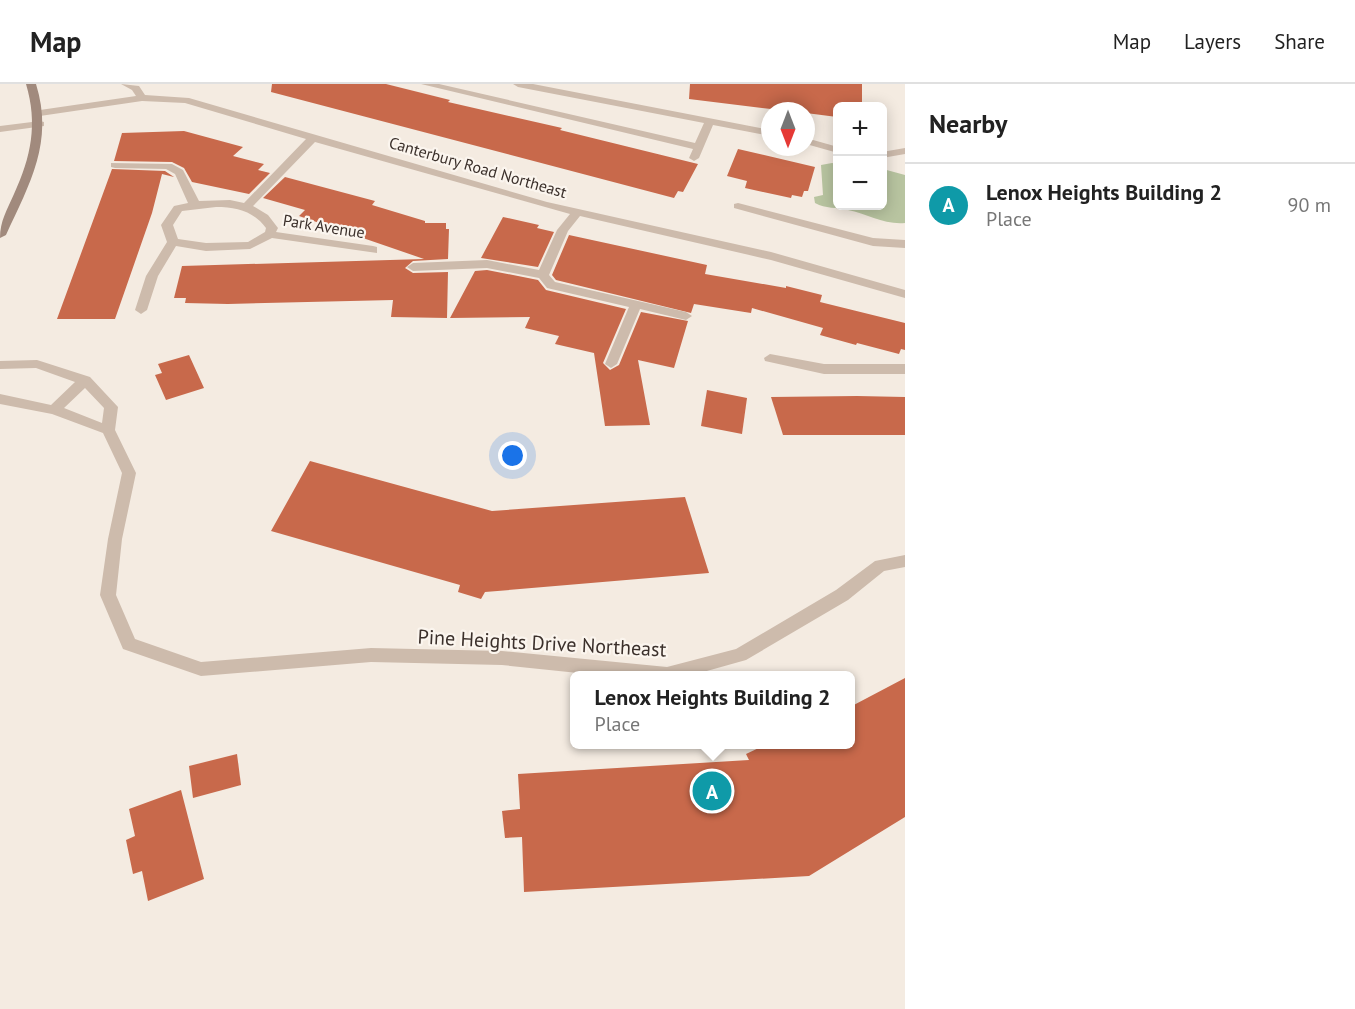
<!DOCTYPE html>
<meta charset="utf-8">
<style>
:root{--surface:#fff;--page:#f2f2f2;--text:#222;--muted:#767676;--line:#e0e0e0;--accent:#1f5a5e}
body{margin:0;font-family:"PT Sans",sans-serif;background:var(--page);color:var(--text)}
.controls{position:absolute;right:18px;top:18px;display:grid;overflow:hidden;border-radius:9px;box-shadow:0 3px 15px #0003}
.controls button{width:54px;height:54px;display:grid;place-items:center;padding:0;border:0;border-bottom:2px solid var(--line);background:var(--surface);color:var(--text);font:30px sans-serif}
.compass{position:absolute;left:761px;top:18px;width:54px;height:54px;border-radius:50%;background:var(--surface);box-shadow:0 3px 15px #0003;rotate:180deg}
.you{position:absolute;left:513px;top:372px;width:21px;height:21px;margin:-15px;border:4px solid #fff;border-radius:50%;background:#1a73e8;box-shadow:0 0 0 9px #1a73e833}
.badge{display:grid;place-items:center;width:39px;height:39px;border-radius:50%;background:var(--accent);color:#fff;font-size:20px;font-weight:700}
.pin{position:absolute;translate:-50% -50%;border:3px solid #fff;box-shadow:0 2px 6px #0006}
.popup{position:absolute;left:570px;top:587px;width:285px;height:78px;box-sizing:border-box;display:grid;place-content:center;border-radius:9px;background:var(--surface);filter:drop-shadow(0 2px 4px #0005);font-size:20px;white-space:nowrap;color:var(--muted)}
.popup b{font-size:22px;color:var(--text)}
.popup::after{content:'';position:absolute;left:50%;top:100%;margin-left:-12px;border:12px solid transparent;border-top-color:var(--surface)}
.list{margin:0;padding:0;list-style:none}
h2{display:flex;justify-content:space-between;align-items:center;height:78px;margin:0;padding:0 24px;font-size:26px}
h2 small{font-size:20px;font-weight:400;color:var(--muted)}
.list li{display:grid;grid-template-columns:39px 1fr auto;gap:18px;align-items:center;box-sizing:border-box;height:84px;padding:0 24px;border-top:2px solid var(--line)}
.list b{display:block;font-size:22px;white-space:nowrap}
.list p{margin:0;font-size:20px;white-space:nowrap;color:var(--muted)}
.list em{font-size:20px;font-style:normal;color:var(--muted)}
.map{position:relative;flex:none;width:905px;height:925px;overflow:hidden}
header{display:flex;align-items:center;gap:36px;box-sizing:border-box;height:84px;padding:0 30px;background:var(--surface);border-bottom:2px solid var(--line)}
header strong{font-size:28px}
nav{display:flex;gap:33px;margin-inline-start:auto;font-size:21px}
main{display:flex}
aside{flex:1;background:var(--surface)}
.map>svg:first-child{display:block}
.green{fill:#b8c4a0}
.building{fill:#c8694b}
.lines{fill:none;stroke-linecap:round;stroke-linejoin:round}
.street{fill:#cdbbac;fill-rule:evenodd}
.secondary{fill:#a18a7d;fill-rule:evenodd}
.labels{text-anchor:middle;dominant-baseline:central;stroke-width:4.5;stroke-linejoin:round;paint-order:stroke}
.far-street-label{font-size:16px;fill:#3b302b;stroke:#fbf5ee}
.street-label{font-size:20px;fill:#3b302b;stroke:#fbf5ee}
</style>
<header>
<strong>Map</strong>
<nav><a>Map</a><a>Layers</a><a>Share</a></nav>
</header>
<main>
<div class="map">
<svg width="905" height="925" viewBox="0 0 905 925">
<rect width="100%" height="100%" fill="#f4ebe1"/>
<!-- green -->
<path class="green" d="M832,79l5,1 1,42h44l1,-37 22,6v48c-20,2 -38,-9 -57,-13 -12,-3 -22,-1 -33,-7l-1,-6 9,-2 -2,-30z"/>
<!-- building -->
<g class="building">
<polygon points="272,0 386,0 450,16 448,18 562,44 560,46 698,80 683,108 678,107 674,114 271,8"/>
<polygon points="690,0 862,0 862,22 837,22 837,33 806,29 806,27 771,25 689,15"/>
<polygon points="184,47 243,63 233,72 264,80 258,86 270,89 249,110 192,98 184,84 172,78 114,77 122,49"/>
<polygon points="738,65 815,83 808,107 804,107 802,113 792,111 791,114 745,104 747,97 727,92"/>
<polygon points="112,85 165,87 174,93 162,90 152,129 115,235 57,235"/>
<polygon points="285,93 375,117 372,121 425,137 425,139 446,139 446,145 449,145 448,175 413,177 405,184 413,189 448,188 447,234 391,233 393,216 228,220 185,219 186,214 174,214 182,182 424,175 299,132 305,126 263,114"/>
<polygon points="503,133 539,141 537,144 554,148 538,183 481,174"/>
<polygon points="569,151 707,181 705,190 786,204 786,202 822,211 820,218 905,239 905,266 901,265 899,270 857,259 856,261 820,251 823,244 752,224 751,229 694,220 691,229 556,196 552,191"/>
<polygon points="487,186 538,196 546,206 626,225 603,279 610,286 619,281 641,228 688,237 674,284 638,276 650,341 605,342 594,269 555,260 559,252 525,244 530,233 450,234 475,187"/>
<polygon points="189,271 204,304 166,316 155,291 162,289 158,280"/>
<polygon points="707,306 747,314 742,350 701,342"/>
<polygon points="857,312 905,313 905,351 783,351 771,313"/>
<polygon points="310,377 492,427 685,413 709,489 485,508 481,515 458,508 460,501 271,447"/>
<polygon points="905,594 905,733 809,792 524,808 522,753 505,754 502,727 520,725 518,690 749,676 746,670 767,660 850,660 850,623"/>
<polygon points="237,670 241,701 193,714 189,682"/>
<polygon points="181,706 204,795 148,817 142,787 133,790 126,756 135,752 129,725"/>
</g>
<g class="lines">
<!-- street -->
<g class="street">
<path d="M121,0l18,2 6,9 44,3 358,104 224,50 134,38v8l-134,-38 -191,-44 -12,15 -19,44 6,7 131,30 6,4 -6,4 -46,-11 -23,55 -6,4 -6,-4 24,-57 -82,-19 -8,-10 -52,-10 -74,3 -6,-4 6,-4 74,-3 52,10 18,-40 13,-16 -255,-72 -62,64 15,9 10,13 -2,4 97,14 4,1v6l-105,-15 -22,11 -44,2 -30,-5 -18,30 -11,34 -6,4 -6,-4 11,-34 21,-34 -6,-17 13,-19 14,-3 -13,-29 -9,-5 -51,-1 -4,-1v-4l61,1 11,6 16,31 31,-1 14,3 62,-64 -121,-36 -43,-2 -102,15 -5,-3 5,-3 96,-14 -4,-6zM216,123c21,0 37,4 50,21l-1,4 -17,10 -42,1 -28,-4 -5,-14 9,-14z"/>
<polygon points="421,0 439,0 695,59 704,39 518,3 513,0 533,0 770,46 770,52 713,41 699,74 694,77 689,74 693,65"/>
<polygon points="40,37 44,38 44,42 0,48 0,42"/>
<polygon points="806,54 838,63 838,69 806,60"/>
<polygon points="905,64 905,70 882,74 882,68"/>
<polygon points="738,119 873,154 905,156 905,164 873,162 734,124 734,120"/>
<polygon points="770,270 824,280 905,280 905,290 824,290 765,277 764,274"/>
<path d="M37,276l53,17 28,30 -3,23 21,43 -14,66 -6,56 19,44 66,23 170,-14 131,3 165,16 69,-18 100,-59 39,-29 30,-6v12l-21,4 -36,29 -102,60 -57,16h-82l-105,-11 -131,-3 -170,14 -78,-27 -23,-54 8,-56 14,-66 -19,-40 -51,-19 -52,-10v-10l51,11 24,-23 -39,-14 -36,1v-8zM85,304l19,20 -2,15 -38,-15z"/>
</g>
<!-- secondary -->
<path class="secondary" d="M26,0h10c18,58 -6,99 -30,151l-6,3c0,-17 7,-28 14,-44 17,-37 24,-70 12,-110z"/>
</g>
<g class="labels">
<!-- far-street labels -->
<g class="far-street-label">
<text transform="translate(478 83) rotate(16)">Canterbury Road Northeast</text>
<text transform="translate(324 142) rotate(9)">Park Avenue</text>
</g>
<!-- street labels -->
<g class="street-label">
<text transform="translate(542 559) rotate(3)">Pine Heights Drive Northeast</text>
</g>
</g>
</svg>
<div class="controls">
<button>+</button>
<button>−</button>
</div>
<svg class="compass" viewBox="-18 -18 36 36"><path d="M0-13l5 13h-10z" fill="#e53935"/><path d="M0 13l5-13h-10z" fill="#767676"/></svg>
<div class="you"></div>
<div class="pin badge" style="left:712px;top:707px;background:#0f9aa8">A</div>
<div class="popup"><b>Lenox Heights Building 2</b>Place</div>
</div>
<aside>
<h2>Nearby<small></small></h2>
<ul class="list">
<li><span class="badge" style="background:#0f9aa8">A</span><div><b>Lenox Heights Building 2</b><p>Place</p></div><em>90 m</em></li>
</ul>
</aside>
</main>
